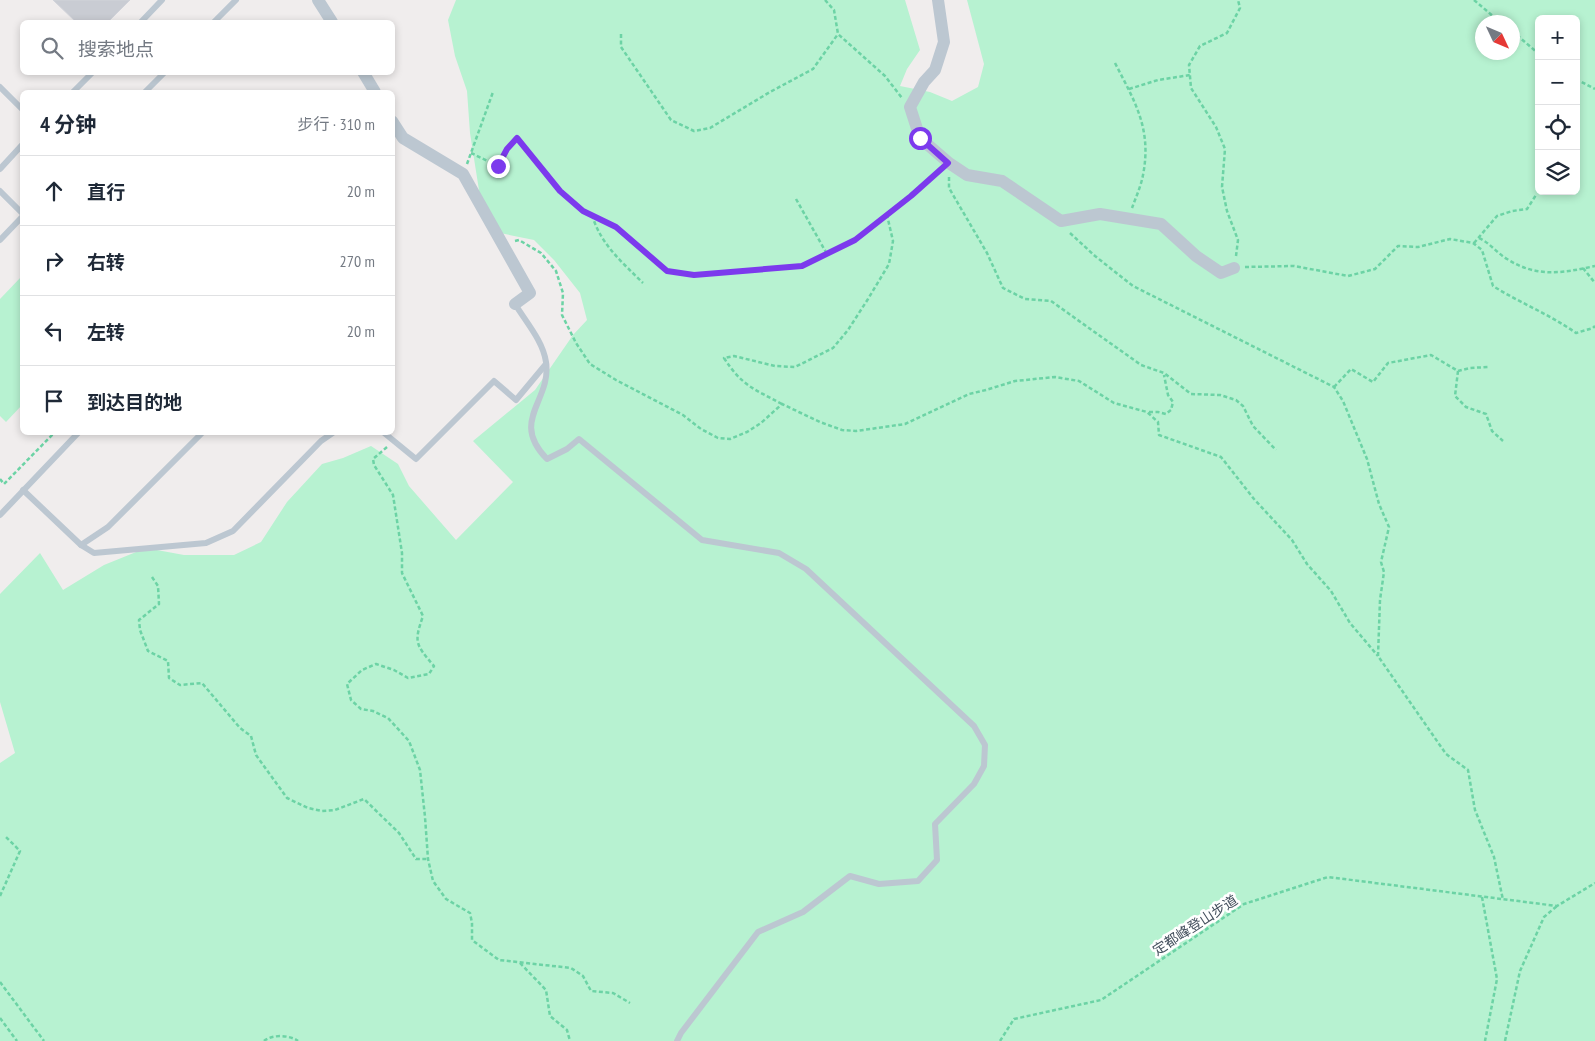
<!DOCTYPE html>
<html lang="zh">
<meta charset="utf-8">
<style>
:root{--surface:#fff;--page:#f2f2f3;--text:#1f2937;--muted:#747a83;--line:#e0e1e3}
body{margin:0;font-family:"PT Sans Narrow","Noto Sans SC",sans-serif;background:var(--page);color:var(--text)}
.controls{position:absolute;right:15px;top:15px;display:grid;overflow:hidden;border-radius:8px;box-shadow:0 2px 8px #0003}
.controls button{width:45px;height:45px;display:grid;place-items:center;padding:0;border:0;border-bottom:1px solid var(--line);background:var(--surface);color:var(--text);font:25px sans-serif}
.compass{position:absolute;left:1475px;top:15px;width:45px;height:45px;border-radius:50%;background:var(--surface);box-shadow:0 2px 8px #0003;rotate:134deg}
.stop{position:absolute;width:15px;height:15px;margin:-11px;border:4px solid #7c3aed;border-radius:50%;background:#fff}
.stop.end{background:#7c3aed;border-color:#fff;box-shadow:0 1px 5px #0008}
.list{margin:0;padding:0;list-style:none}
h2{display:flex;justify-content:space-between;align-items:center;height:65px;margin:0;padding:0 20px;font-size:21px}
h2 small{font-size:16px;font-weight:400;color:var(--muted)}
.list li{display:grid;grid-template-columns:32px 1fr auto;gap:15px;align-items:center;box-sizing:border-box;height:70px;padding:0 20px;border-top:1px solid var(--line)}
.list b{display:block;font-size:19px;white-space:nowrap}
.list em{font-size:16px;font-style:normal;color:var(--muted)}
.icon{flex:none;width:28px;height:28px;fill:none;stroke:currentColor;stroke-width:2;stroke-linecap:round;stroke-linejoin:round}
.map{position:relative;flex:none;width:1595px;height:1041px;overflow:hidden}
.search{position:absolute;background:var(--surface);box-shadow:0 2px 8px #0003;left:20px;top:20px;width:375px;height:55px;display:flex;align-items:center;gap:12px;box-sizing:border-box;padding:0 18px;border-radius:8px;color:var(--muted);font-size:19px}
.panel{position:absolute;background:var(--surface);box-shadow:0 2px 8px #0003;left:20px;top:90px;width:375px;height:345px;border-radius:8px}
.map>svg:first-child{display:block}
.green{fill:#b7f2d1;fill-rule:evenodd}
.building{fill:#c9ccd3;stroke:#d1d3da}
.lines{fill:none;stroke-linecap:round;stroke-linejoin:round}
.path{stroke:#6cd3a5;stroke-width:2.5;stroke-dasharray:4 2.5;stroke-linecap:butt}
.lane{stroke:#bcc7d1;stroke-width:6}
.street{stroke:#bcc7d1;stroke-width:12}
.route{stroke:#7c3aed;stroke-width:6}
.labels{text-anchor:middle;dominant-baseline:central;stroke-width:5;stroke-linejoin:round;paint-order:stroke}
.street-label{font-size:14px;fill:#44505d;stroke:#fff}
</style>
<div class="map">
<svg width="1595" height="1041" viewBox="0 0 1595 1041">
<rect width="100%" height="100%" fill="#f0eded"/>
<!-- green -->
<g class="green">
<path d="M456,0h449l15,50 -13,19 -7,17 30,6 22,9 26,-14 6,-23 -17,-64h628v1041h-1595v-278l15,-10 -15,-51v-108l40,-41 23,37 41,-25 42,-17 38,7h50l27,-13 26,-40 35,-38 21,-6 28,-12 27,18 11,22 47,54 57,-58 -40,-41 62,-51 38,-55 14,-15 -7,-27 -26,-33 -20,-20 -39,-8 -14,-29 -11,-70 -3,-42 -12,-35 -7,-36zM1539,19h37v172h-37zM1482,22h30v30h-30z"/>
<polygon points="22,276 22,405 6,422 0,416 0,299"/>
</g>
<!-- building -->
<polygon class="building" points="53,0 130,0 108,22 76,22"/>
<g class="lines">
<!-- path -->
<g class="path">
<polyline points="825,0 834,10 838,34 885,76 902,98"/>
<polyline points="1474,0 1500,22"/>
<polyline points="1512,31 1539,54"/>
<polyline points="621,34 621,47 671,120 694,131 710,128 770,92 813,69 838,34"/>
<path d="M1115,63c20,39 37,66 28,112 -2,11 -7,22 -11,33"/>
<polyline points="1576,79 1595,89"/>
<polyline points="1129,89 1158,80 1190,75"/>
<polyline points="471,153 498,166 507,149 517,138 548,174 560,191 583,211 616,227 667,271 694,275 802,266 855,240 940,170"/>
<polyline points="467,164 493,92"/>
<polyline points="949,177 949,188 987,253 1003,288 1025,299 1051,301 1141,365 1164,373 1191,394 1220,395 1236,400 1243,406 1253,426 1276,450"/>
<polyline points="796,199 827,254"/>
<path d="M592,215c9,30 30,47 51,68"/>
<polyline points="1070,233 1095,256 1133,286 1334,387 1343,401 1367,459 1379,504 1389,527 1381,562 1384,572 1380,600 1378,656 1446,754 1468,770 1475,810 1494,857 1503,900"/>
<path d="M1479,238c11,5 18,15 28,21 30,19 56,14 88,7"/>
<polyline points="515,241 519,240 541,253 556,271 563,293 562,315 576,343 590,364 616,380 683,415 701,429 718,438 730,439 747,432 761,423 782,404 820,422 842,430 856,431 905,424 969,394 986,390 1015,381 1055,377 1079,381 1114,403 1147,412 1158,422 1159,435 1221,457 1254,499 1292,540 1307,564 1331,591 1350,623 1378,656"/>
<polyline points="1474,243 1497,216 1512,211 1527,209 1536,195"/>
<polyline points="1236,256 1238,240 1227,211 1222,187 1225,149 1216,127 1191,88 1189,65 1200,46 1227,33 1240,8 1238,0"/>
<path d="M1245,267l49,-1 54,10 27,-7 23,-23 20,1 32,-8 23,4 9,7 11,36c27,17 56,28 83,47l17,-5 2,-2"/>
<polyline points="1583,268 1595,283"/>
<polyline points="1458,371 1455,396 1466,407 1486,414 1492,431 1503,441"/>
<polyline points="1334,387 1351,369 1373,382 1388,363 1431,355 1458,371 1470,368 1488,367"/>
<path d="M782,404c-28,-15 -40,-18 -58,-46l10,-2 41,10 20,1 38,-19 15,-18 20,-31 21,-35 4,-23 -6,-26"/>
<polyline points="1149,412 1158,412 1166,414 1171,410 1173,402 1168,395 1164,375"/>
<path d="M387,447l-14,12 1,6 19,30 9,58v20l21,43c-9,26 -8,28 11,50l-5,8 -21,4 -14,-8 -18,-6 -14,6 -15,14 4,16 10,9 12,2 15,7 21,23 11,29 5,47 3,42 5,22 13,18 24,14 2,10v17l27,20 72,8 12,8 8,15 22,2 17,10"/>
<polyline points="0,479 4,484 55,432"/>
<polyline points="152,577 158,586 159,604 139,620 140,630 148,651 168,661 169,678 180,685 202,683 240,728 251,736 256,755 287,798 308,808 322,811 335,810 364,799 399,833 416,859 427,859"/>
<polyline points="0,896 20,851 6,837"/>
<polyline points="1482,897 1497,979 1485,1041"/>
<polyline points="520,963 546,990 550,1016 567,1030 570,1041"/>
<polyline points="0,982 44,1041"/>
<polyline points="0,1018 17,1041"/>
<path d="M264,1041c8,-7 26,-6 34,0"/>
<polyline points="1000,1041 1014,1019 1101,1000 1244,904 1328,877 1557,906 1595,883"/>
<polyline points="1505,1041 1520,971 1544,917 1557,906"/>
</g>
<!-- lane -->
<g class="lane">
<polyline points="141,22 162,0"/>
<polyline points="214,22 236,0"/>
<polyline points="0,87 22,109"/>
<polyline points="73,92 93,72"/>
<polyline points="145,92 165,72"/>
<polyline points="0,169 22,145"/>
<polyline points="0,191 22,213"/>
<polyline points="0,240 22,217"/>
<path d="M515,304c11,18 28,37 31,58 6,39 -37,58 1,97l20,-10 12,-10 123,101 77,13 27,16 168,157 11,19 -1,21 -10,18 -39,40 2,36 -19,21 -39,3 -29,-8 -47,36 -45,20 -77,101 -4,8"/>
<polyline points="383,432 416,459 494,381 516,400 546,364"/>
<polyline points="23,490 81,545 94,553 206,543 233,531 321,441 334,432"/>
<polyline points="0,515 79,432"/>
<polyline points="81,545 108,527 203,432"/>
</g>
<!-- street -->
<g class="street">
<polyline points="318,0 332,22"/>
<polyline points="938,0 944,42 935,70 924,82 910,107 920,138 949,163 967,175 1002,181 1061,221 1100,214 1161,224 1196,256 1221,273 1234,268"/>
<polyline points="363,72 375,92"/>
<polyline points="392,121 403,138 463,174 530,293 515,304"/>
</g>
</g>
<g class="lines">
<!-- route -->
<polyline class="route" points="498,166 507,149 517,138 560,191 583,211 616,227 667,271 694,275 802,266 855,240 911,196 948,163 920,138"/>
</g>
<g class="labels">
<!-- street labels -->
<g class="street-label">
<text transform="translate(1195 925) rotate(-33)">定都峰登山步道</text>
</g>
</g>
</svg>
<div class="controls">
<button>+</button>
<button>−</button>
<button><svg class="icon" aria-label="locate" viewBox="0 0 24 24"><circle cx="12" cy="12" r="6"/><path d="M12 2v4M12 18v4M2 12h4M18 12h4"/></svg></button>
<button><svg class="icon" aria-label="layers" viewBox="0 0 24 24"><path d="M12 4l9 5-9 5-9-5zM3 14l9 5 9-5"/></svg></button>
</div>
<svg class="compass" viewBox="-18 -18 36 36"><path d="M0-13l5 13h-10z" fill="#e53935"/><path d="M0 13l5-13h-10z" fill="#747a83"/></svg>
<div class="stop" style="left:920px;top:138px"></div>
<div class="stop end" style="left:498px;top:166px"></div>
<div class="search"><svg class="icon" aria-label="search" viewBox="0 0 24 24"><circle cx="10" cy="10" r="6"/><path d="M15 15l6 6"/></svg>搜索地点</div>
<section class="panel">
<h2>4 分钟<small>步行 · 310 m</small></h2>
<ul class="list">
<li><svg class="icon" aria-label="ahead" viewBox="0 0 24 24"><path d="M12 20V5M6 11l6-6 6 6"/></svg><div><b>直行</b></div><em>20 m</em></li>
<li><svg class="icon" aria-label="right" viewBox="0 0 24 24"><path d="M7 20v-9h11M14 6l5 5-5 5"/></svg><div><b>右转</b></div><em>270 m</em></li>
<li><svg class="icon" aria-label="left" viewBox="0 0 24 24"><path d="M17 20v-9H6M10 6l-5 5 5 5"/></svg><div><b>左转</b></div><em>20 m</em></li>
<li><svg class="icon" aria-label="arrive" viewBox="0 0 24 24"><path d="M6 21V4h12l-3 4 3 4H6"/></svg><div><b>到达目的地</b></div></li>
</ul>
</section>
</div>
